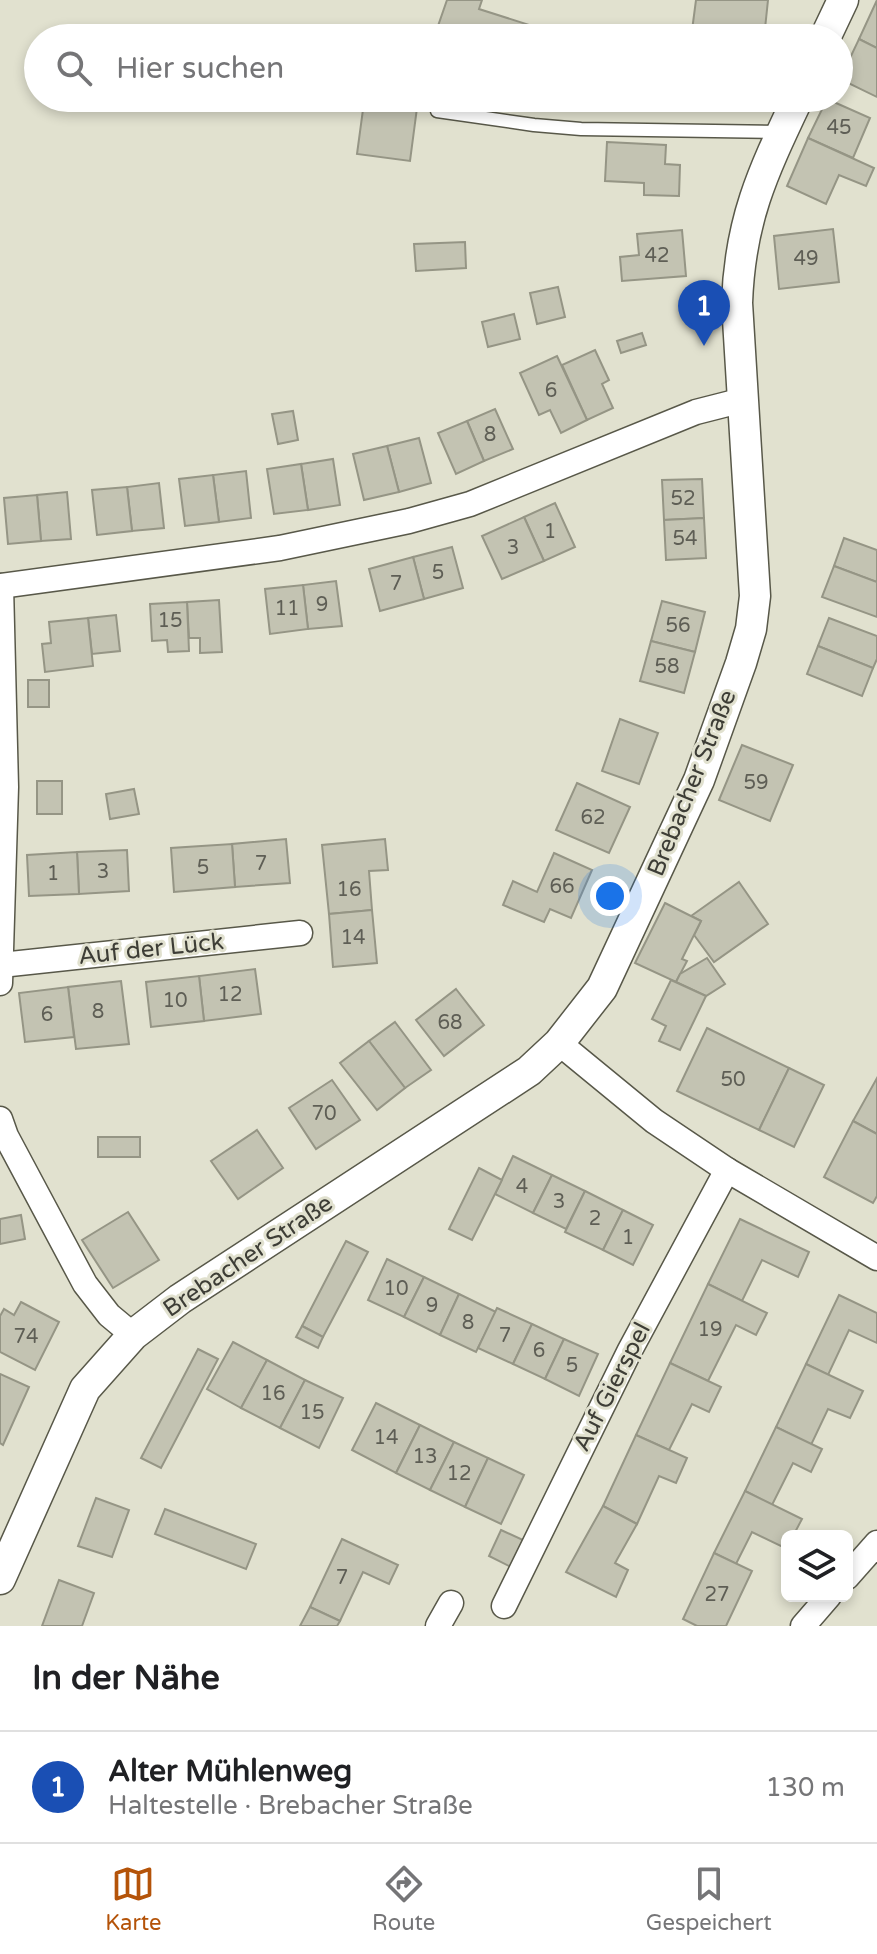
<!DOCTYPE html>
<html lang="de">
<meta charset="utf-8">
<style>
:root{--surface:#fff;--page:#f2f2f2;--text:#202124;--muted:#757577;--line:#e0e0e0;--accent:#b45309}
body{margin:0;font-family:"Varela Round",sans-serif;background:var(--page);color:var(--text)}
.controls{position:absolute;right:24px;bottom:24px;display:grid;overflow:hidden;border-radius:12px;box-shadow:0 4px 12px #0003}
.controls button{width:72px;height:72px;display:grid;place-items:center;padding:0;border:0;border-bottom:2px solid var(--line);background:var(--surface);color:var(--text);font:40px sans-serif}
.you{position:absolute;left:610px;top:896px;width:28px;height:28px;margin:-20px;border:6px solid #fff;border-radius:50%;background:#1a73e8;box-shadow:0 0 0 12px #1a73e833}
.badge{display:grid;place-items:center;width:52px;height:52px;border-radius:50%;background:var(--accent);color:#fff;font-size:26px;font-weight:700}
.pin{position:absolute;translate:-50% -66px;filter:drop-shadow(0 2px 4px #0008)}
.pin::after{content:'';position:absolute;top:42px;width:28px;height:24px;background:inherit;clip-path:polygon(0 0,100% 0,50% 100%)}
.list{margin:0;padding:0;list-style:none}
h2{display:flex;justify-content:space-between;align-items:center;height:104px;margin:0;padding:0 32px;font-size:34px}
h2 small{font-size:26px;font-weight:400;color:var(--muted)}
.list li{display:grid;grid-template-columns:52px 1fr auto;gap:24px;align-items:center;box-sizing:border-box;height:112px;padding:0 32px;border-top:2px solid var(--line)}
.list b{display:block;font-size:30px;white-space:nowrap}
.list p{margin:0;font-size:26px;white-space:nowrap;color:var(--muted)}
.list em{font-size:26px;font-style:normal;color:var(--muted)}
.icon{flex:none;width:44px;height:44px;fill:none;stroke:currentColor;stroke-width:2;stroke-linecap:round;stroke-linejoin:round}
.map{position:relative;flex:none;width:877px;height:1626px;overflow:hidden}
.search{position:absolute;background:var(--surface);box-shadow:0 4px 12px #0003;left:24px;right:24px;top:24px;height:88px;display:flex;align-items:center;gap:20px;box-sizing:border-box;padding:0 28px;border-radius:44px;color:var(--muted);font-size:30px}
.sheet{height:216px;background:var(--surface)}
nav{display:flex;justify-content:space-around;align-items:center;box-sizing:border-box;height:112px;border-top:2px solid var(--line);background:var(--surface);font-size:22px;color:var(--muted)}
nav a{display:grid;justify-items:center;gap:4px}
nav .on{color:var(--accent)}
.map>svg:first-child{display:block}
.building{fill:#c3c3b2;stroke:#959585;stroke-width:2}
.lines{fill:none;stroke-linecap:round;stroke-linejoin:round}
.service-casing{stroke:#585849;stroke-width:15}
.minor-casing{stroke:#585849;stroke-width:27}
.tertiary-casing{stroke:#585849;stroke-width:33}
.service{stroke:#fff;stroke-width:12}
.minor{stroke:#fff;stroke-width:24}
.tertiary{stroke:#fff;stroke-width:30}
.labels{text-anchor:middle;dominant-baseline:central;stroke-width:6;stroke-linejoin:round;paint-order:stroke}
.number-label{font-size:20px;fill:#5e5e55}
.street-label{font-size:24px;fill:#3d3d36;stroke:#e1e1cf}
</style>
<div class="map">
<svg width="877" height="1626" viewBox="0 0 877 1626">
<rect width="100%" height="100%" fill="#e1e1cf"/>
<!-- building -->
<g class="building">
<polygon points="447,0 482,0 479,9 564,36 563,38 441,38 436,37 438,26"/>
<polygon points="696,0 768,0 764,38 691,38"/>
<polygon points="877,0 877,48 859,39"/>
<polygon points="859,39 877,48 877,97 840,79"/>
<polygon points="827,99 870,118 853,158 808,138"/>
<polygon points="364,102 417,108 410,161 357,154"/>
<polygon points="808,138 874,168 866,186 839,175 826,204 787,186"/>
<polygon points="607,142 666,145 665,164 680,165 679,196 644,195 644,183 605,181"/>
<polygon points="833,229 839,282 779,289 774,236"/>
<polygon points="682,230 686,276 622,281 620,257 639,255 637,234"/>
<polygon points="465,242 466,268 416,271 414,244"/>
<polygon points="558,287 565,317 537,324 530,293"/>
<polygon points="514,314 520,339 488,347 482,322"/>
<polygon points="642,333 646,345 621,353 617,341"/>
<polygon points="595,350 609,380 602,384 613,408 587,420 562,365"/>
<polygon points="557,356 587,420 561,433 550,410 539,415 520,373"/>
<polygon points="495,409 513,449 484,461 467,421"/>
<polygon points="293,411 298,440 278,444 272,414"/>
<polygon points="467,421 484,461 456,474 438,433"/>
<polygon points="419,438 431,483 399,492 387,446"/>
<polygon points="387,446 399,492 364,500 353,454"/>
<polygon points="333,459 340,505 308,510 301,464"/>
<polygon points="301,464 308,510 274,514 267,469"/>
<polygon points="246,471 251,518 219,522 213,475"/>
<polygon points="213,475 219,522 185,526 179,479"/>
<polygon points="702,479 704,518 664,520 662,480"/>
<polygon points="159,483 164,528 132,531 127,487"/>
<polygon points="127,487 132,531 97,535 92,490"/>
<polygon points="67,492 71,539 41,541 37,495"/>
<polygon points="37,495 41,541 8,544 4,498"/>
<polygon points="555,503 575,547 544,561 524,517"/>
<polygon points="524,517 544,561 502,579 482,536"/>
<polygon points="704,518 706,558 666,560 664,520"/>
<polygon points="844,538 877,550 877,582 834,566"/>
<polygon points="452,547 463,588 424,599 413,557"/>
<polygon points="413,557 424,599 380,611 369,569"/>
<polygon points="834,566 877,582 877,617 822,597"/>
<polygon points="336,581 342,626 308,629 303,585"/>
<polygon points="303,585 308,629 270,634 265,589"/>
<polygon points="219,600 222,652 200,653 200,638 189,638 187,602"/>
<polygon points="662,601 705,612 695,652 651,641"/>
<polygon points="187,602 189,651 168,652 167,640 152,641 150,604"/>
<polygon points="116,615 120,651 92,654 88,618"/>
<polygon points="88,618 93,666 45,672 42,644 51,643 49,622"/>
<polygon points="829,618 877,636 877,659 873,668 818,646"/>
<polygon points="651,641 695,652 684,693 640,681"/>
<polygon points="818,646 873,668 862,696 807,674"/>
<rect x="28" y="680" width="21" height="27"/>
<polygon points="620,719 658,733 639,784 602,771"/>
<polygon points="742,745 793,765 770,821 719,800"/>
<rect x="37" y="781" width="25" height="33"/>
<polygon points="577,783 630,807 609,853 556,830"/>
<polygon points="134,789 139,814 110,819 106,794"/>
<polygon points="286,839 290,883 235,887 232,844"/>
<polygon points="385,839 388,870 369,871 372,910 329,914 322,845"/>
<polygon points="232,844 235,887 174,892 171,848"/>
<polygon points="127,850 129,891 79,894 77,852"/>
<polygon points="77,852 79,894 29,896 27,855"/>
<polygon points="554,853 592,870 571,918 550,909 544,922 503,905 513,881 537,892"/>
<polygon points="739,882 768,924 714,962 694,935 701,921 691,916"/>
<polygon points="665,903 701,921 682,959 687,961 676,982 635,963"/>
<polygon points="372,910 377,963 333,967 329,914"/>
<polygon points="707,958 725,984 706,996 676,982 680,974"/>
<polygon points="255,969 261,1014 204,1021 199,976"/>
<polygon points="199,976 204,1021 151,1027 146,982"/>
<polygon points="671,980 706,996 680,1050 659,1041 666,1026 652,1019"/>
<polygon points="121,981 129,1044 76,1049 68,987"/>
<polygon points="68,987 74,1037 25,1042 19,993"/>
<polygon points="456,989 484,1025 444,1056 416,1020"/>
<polygon points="395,1022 431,1070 405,1088 369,1041"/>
<polygon points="707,1028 789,1068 759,1130 677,1091"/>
<polygon points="369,1041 405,1088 377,1110 340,1063"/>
<polygon points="789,1068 824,1085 794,1147 759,1130"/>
<polygon points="877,1078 877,1134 853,1121"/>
<polygon points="332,1080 360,1120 316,1149 289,1108"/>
<polygon points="853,1121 877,1134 877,1196 873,1203 824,1177"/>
<polygon points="257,1130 283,1168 238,1199 211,1161"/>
<rect x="98" y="1137" width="42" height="20"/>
<polygon points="513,1156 552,1175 533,1213 495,1194"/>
<polygon points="479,1168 502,1180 472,1240 449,1229"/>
<polygon points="552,1175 585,1191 566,1229 533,1213"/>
<polygon points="585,1191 623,1210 603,1250 565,1232"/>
<polygon points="623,1210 653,1225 633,1265 603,1250"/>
<polygon points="128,1212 159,1260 113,1288 82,1240"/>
<polygon points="21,1215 25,1239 0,1244 0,1219"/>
<polygon points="740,1219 809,1252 798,1277 762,1260 742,1301 708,1284"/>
<polygon points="346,1241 368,1252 323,1337 302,1326"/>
<polygon points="387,1259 424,1277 404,1317 368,1300"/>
<polygon points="424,1277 459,1294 440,1335 404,1317"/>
<polygon points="708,1284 767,1313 756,1335 736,1325 708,1381 670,1363"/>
<polygon points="459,1294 496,1312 476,1352 440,1335"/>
<polygon points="839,1295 877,1313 877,1343 849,1330 828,1375 806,1364"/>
<polygon points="21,1302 59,1322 35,1370 0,1352 0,1316 4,1309 14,1315"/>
<polygon points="497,1308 532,1324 513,1364 478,1348"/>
<polygon points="532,1324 564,1339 545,1379 513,1364"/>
<polygon points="302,1326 323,1337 318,1348 296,1337"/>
<polygon points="564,1339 598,1354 579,1396 545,1379"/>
<polygon points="233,1342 267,1360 241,1408 207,1389"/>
<polygon points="198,1349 218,1359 161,1468 141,1458"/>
<polygon points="267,1360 305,1380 280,1428 241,1408"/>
<polygon points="670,1363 721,1387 709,1412 692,1404 669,1450 636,1435"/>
<polygon points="806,1364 863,1391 850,1418 828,1409 811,1445 776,1427"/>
<polygon points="0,1374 29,1387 3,1445 0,1443"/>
<polygon points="305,1380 343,1398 319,1448 280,1428"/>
<polygon points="376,1403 420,1425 396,1473 352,1450"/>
<polygon points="420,1425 454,1442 430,1490 396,1473"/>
<polygon points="776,1427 822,1449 811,1472 793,1463 772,1505 745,1491"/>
<polygon points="636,1435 687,1458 676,1483 659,1476 637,1524 603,1506"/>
<polygon points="454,1442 488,1458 465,1507 430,1490"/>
<polygon points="488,1458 524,1475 501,1524 465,1507"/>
<polygon points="745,1491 802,1519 793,1536 787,1536 787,1549 752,1532 736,1564 714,1553"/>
<polygon points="96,1498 129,1510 112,1557 78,1546"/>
<polygon points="603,1506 637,1524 615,1563 628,1570 616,1597 566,1572"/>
<polygon points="165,1509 256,1544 246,1569 155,1534"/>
<polygon points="501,1530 523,1540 511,1567 489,1556"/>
<polygon points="342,1539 398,1565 389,1584 363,1572 340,1621 310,1607"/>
<polygon points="714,1553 752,1571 726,1626 697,1626 683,1619"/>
<polygon points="59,1580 94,1593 82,1626 42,1626"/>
<polygon points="310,1607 340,1621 337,1626 300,1626"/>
</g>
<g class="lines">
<!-- service casing -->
<g class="service-casing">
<polyline id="service" points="437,111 534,125 581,129 781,132"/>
</g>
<!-- minor casing -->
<g class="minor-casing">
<g id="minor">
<polyline points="0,586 280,548 409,521 470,504 696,412 743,400"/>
<polyline points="1,965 300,933"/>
<polyline points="0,983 6,787 1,586"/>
<polyline points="559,1043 654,1121 727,1170 877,1258"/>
<polyline points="0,1119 6,1136 85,1284 109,1315 133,1335"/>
<polyline points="847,1577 877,1543"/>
<polyline points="504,1606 629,1352 727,1170"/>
<polyline points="438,1626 451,1603"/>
<polyline points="803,1626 829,1596"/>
</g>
</g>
<!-- tertiary casing -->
<g class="tertiary-casing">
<g id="tertiary">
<polyline points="825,38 843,0"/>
<path d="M0,1579l85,-190 48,-54 47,-36 349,-228 30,-28 43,-55 97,-208 42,-117 10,-34 4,-33 -18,-293c3,-84 26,-131 61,-205"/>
</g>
</g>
<!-- service -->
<use href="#service" class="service"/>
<!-- minor -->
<use href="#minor" class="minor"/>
<!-- tertiary -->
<use href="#tertiary" class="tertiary"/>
</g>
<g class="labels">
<!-- number labels -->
<g class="number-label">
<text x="839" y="128">45</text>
<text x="657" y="256">42</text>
<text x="806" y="259">49</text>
<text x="551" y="391">6</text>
<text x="490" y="435">8</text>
<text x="683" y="499">52</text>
<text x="550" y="532">1</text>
<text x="685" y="539">54</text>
<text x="513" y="548">3</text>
<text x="438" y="573">5</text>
<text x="396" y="584">7</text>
<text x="322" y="605">9</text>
<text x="287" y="609">11</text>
<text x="170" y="621">15</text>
<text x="678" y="626">56</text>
<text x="667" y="667">58</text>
<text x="756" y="783">59</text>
<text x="593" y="818">62</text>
<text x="261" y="864">7</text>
<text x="203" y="868">5</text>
<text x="103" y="872">3</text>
<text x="53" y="874">1</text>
<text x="562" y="887">66</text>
<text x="349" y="890">16</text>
<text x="353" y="938">14</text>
<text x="230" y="995">12</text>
<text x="175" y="1001">10</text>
<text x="98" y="1012">8</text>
<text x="47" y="1015">6</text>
<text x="450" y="1023">68</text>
<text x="733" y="1080">50</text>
<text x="324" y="1114">70</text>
<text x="522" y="1187">4</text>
<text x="559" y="1202">3</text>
<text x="595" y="1219">2</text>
<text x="628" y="1238">1</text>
<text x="396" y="1289">10</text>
<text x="432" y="1306">9</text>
<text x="468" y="1323">8</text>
<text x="710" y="1330">19</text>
<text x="505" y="1336">7</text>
<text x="26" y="1337">74</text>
<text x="539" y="1351">6</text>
<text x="572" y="1366">5</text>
<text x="273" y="1394">16</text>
<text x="312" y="1413">15</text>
<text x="386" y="1438">14</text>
<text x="425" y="1457">13</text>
<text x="459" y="1474">12</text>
<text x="342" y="1578">7</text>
<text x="717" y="1595">27</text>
</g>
<!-- street labels -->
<g class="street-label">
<text transform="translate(692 783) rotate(-68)">Brebacher Straße</text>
<text transform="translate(151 949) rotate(-6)">Auf der Lück</text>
<text transform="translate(248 1256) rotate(-34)">Brebacher Straße</text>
<text transform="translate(612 1387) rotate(-63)">Auf Gierspel</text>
</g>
</g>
</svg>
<div class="controls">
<button><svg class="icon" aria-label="layers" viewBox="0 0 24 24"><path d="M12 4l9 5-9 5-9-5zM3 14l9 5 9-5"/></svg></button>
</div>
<div class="you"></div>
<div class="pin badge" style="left:704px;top:346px;background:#1a4fb4">1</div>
<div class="search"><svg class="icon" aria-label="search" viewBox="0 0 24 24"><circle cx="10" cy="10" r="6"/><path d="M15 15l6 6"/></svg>Hier suchen</div>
</div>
<section class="sheet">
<h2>In der Nähe<small></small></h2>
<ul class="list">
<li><span class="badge" style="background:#1a4fb4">1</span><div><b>Alter Mühlenweg</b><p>Haltestelle · Brebacher Straße</p></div><em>130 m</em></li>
</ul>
</section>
<nav>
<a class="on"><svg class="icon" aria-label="map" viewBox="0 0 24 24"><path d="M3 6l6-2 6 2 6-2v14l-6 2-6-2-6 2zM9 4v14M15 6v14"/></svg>Karte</a>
<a><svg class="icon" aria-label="directions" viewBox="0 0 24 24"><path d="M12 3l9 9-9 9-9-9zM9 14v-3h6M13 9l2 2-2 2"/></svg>Route</a>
<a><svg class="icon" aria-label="saved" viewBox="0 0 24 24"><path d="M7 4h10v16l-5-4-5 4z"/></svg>Gespeichert</a>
</nav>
